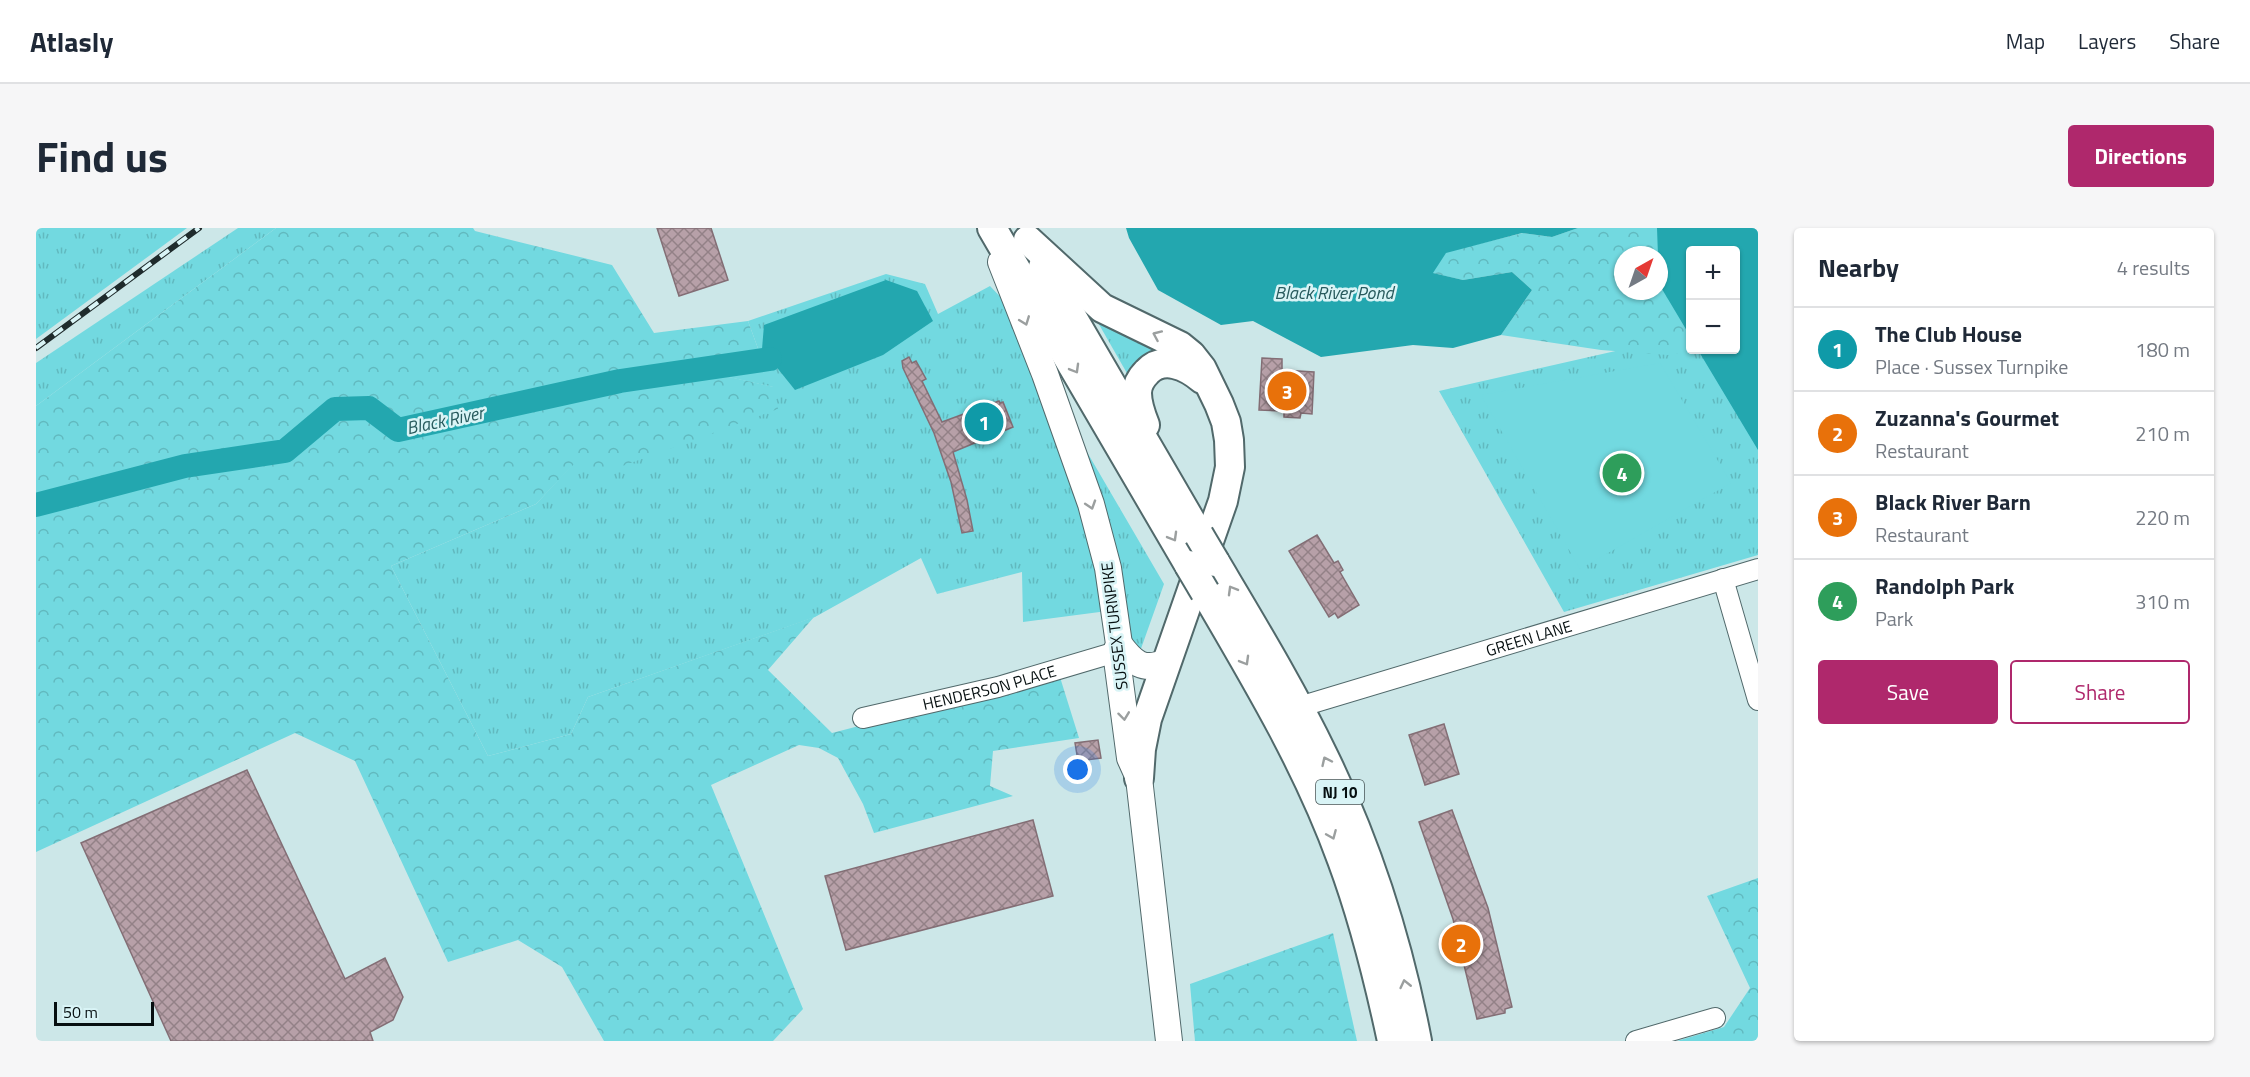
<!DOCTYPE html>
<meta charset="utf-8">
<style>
:root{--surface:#fff;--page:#f6f6f7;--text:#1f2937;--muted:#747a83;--line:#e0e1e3;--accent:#af286c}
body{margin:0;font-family:"Titillium Web",sans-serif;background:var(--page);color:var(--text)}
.controls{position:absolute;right:18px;top:18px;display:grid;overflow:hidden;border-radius:6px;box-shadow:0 2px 4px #0004}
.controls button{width:54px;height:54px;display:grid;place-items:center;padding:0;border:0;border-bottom:2px solid var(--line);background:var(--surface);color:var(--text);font:30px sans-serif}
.compass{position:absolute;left:1578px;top:18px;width:54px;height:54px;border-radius:50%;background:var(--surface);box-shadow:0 2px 4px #0004;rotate:40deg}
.scale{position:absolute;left:18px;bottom:15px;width:100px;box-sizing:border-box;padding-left:6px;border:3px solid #060f10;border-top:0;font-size:16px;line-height:21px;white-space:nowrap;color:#060f10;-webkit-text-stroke:4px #d9f4f6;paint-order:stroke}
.you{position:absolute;left:1042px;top:542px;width:21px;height:21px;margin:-15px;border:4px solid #fff;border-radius:50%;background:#1a73e8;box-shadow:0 0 0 9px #1a73e833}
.badge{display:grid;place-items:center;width:39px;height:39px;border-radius:50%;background:var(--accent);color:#fff;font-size:20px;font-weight:700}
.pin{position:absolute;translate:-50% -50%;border:3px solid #fff;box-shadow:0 2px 6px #0006}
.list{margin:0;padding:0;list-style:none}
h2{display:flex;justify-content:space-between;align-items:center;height:78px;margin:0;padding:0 24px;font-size:26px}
h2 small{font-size:20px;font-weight:400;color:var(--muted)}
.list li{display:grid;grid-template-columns:39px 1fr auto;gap:18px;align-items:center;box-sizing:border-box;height:84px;padding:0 24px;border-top:2px solid var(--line)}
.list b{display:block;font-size:22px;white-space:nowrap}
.list p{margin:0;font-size:20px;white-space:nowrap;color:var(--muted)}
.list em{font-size:20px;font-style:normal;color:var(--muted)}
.actions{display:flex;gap:12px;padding:18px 24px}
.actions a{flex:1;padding:14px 0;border:2px solid var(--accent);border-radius:6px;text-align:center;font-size:21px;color:var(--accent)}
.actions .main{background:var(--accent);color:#fff}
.map{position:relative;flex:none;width:1722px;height:813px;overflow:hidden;border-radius:6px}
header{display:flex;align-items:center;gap:36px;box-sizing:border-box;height:84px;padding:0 30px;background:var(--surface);border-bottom:2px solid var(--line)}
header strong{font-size:28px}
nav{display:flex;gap:33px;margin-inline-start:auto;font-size:21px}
.intro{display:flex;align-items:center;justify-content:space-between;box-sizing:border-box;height:144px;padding:0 36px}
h1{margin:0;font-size:42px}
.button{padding:15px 27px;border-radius:6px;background:var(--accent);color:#fff;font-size:21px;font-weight:700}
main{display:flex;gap:36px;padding:0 36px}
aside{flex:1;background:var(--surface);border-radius:6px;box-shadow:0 2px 4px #0004}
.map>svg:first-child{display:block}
.grass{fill:url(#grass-tufts);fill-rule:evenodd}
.forest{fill:url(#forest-crowns)}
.pitch{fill:#72d9e0}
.water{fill:#23a7af}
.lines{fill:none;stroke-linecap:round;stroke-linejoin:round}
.river{stroke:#23a7af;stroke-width:24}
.building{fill:url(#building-cross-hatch);stroke:#836e75;stroke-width:1.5}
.minor-casing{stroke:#51696b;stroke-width:22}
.major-casing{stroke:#51696b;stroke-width:28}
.highway-casing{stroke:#51696b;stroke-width:32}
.minor{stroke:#fff;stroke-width:20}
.major{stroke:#fff;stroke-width:26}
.highway{stroke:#fff;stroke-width:28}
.rail-casing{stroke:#1f2b2c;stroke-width:6}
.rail{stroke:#d9f4f6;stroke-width:4;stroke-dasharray:11;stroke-linecap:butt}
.highway-bridge-casing{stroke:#51696b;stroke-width:32;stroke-linecap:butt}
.highway-bridge{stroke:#fff;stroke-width:28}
.oneway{stroke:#9b9f9f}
.labels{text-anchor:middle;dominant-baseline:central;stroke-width:5;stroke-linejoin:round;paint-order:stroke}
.shield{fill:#d9f4f6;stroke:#455455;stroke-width:1.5}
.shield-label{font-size:15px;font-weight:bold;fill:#060f10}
.street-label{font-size:16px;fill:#060f10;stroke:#d9f4f6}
.water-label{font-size:18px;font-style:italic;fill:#275a5d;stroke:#d9f4f6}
</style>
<header>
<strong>Atlasly</strong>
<nav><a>Map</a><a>Layers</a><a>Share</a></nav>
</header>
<div class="intro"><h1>Find us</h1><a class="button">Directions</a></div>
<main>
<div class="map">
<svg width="1722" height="813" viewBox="0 0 1722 813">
<defs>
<pattern id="grass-tufts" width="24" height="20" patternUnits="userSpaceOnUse" patternTransform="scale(1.5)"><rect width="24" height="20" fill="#72d9e0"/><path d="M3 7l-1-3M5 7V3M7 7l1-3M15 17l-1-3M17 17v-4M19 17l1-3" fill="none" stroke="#61b9bf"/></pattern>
<pattern id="forest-crowns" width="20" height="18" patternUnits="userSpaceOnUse" patternTransform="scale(1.5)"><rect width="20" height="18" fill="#72d9e0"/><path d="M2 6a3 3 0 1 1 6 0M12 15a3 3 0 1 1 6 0" fill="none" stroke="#61b9bf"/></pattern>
<pattern id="building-cross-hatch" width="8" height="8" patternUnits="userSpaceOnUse" patternTransform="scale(1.5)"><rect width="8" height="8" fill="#b7a0a8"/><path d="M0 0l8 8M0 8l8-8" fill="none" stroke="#938187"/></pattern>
</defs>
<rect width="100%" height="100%" fill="#cce7e8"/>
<!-- grass -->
<g class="grass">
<polygon points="0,0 151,0 0,111"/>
<polygon points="202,0 240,0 0,178 0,135"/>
<path d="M1567,0h155v327l-194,57 -125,-221 225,-51 -5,-49v-36h-36zM1654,22h46v100h-46z"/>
<polygon points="850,46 889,56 902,86 954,58 974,79 1023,176 1128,356 1091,460 1079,382 987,394 986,344 901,366 885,330 779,389 552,469 535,506 452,528 355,338 500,276 539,234 737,159 688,148 724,126 712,93"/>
<polygon points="1053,79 1136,122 1092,147"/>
</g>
<!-- forest -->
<g class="forest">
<polygon points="240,0 437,0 439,3 576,37 618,105 712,93 724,126 689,148 738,159 742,181 570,244 539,235 500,276 355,338 452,528 535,506 552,469 778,389 732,442 796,505 1023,446 1043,510 957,523 954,558 977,568 838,605 827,576 802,530 783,520 763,517 675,557 767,781 737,813 568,813 526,739 482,712 412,734 319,533 259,505 0,624 0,178"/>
<polygon points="1542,0 1621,0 1622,27 1587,27 1587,63 1623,63 1623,50 1623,56 1654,108 1654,122 1658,122 1632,127 1565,122 1465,107 1496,62 1476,44 1427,52 1396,45 1410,24 1487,5 1516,9"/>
<polygon points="1722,650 1722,813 1641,813 1688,799 1714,760 1671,668"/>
<polygon points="1297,705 1321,813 1159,813 1154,756"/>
</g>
<!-- pitch -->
<polygon class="pitch" points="1624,135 1695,255 1544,341 1445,167"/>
<!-- water -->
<g class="water">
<polygon points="1090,0 1542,0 1516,9 1486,5 1410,25 1397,45 1427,52 1476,44 1496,62 1465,107 1417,120 1377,117 1285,129 1217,93 1185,97 1122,62 1093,10"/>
<polygon points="1621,0 1722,0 1722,222 1662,122 1700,122 1700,22 1654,22 1654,108 1623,56"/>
<polygon points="850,52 881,63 897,93 847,127 759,162 726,121 728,97"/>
</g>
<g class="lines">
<!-- river -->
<polyline class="river" points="0,277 149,238 249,223 299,181 333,180 362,202 584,153 734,131"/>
</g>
<!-- building -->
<g class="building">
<polygon points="621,0 675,0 692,52 643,68"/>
<polygon points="873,129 876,135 880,133 890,151 886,153 906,194 963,173 964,175 967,174 977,199 917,224 931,272 937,303 926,305 915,254 898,205 867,140 866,133"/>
<polygon points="1226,130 1246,131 1246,142 1278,144 1276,186 1265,185 1264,190 1248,189 1248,183 1223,182"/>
<polygon points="1281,307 1298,335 1302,333 1307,342 1304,344 1323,377 1302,390 1299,385 1293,389 1253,323"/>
<polygon points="1408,496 1423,546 1389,557 1373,507"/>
<polygon points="1062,512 1065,530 1042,533 1039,515"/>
<polygon points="211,542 309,751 349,730 367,769 357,792 334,804 337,813 135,813 45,615"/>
<polygon points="1416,582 1452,680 1476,779 1469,781 1469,785 1441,791 1417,691 1383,594"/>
<polygon points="997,592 1017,668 810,722 789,648"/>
</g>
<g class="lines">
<!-- minor casing -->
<g class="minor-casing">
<g id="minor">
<polyline points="1687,351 1722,472"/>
<path id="s1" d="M1263,479l459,-138"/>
<path id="s2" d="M827,490l135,-31 118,-35"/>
<polyline points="1600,813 1679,790"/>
</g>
</g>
<!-- major casing -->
<g class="major-casing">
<g id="major">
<polyline points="965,34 1009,146 1055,276 1072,340 1083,416 1080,424 1094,530 1103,550 1133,813"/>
<path d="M1083,416c14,19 24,28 47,18"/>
</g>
</g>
<!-- highway casing -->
<g class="highway-casing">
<g id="highway">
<polyline points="956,0 1153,337"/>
<polyline points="992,12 1066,80 1144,118 1155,127 1166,141 1183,176 1190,194 1193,212 1194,239 1187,273 1111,491 1105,521 1103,550"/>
<polyline points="1007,39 1163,307"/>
<path d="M1109,197c-4,-10 -8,-21 -8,-32 0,-8 4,-15 10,-21 16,-17 40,-6 55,7"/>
<path d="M1179,334c38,64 77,128 109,195 44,90 74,185 93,284"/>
<path d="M1169,364c51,87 103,174 137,268 22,59 37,120 50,181"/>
</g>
</g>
<!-- minor -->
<use href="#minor" class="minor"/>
<!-- major -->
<use href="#major" class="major"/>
<!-- highway -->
<use href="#highway" class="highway"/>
<!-- rail casing -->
<g class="rail-casing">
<polyline id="rail" points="0,120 163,0"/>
</g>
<!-- rail -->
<use href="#rail" class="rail"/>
<!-- highway-bridge casing -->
<g class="highway-bridge-casing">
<g id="highway-bridge">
<polyline points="1163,307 1179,334"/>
<polyline points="1153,337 1169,364"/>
</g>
</g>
<!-- highway-bridge -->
<use href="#highway-bridge" class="highway-bridge"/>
</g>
<!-- one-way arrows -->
<defs><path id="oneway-chevron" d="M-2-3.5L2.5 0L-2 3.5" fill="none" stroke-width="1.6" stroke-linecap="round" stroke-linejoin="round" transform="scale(1.5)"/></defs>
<g class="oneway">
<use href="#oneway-chevron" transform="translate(989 93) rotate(69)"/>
<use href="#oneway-chevron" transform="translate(1121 107) rotate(-156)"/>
<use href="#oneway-chevron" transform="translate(1039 141) rotate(60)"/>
<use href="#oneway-chevron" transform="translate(1055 277) rotate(72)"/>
<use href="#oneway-chevron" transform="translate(1137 309) rotate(60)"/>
<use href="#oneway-chevron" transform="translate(1196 362) rotate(-120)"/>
<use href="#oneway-chevron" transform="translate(1209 433) rotate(60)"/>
<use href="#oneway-chevron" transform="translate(1088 488) rotate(83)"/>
<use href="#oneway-chevron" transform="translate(1290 533) rotate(-115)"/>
<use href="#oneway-chevron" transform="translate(1296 607) rotate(67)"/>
<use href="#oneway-chevron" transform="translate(1369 756) rotate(-103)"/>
</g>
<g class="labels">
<!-- shield labels -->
<rect class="shield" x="1280" y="552" width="48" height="24" rx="4.5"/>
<g class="shield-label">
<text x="1304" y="564">NJ 10</text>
</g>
<!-- street labels -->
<g class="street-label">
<text transform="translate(1078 398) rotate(-97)">SUSSEX TURNPIKE</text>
<text stroke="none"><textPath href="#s1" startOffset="240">GREEN LANE</textPath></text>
<text stroke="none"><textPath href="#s2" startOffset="130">HENDERSON PLACE</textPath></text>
</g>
<!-- water labels -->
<g class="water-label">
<text x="1298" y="64">Black River Pond</text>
<text transform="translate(409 192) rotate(-12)">Black River</text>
</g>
</g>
</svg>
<div class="controls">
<button>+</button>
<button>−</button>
</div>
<svg class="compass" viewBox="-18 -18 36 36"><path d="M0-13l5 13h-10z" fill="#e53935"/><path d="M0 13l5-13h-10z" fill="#747a83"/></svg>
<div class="scale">50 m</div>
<div class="you"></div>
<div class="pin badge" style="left:948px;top:194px;background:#0f9aa8">1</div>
<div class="pin badge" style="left:1425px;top:716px;background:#e8710a">2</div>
<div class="pin badge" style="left:1251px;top:163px;background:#e8710a">3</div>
<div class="pin badge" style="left:1586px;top:245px;background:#2e9e5b">4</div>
</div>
<aside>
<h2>Nearby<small>4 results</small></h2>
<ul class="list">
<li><span class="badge" style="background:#0f9aa8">1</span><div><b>The Club House</b><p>Place · Sussex Turnpike</p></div><em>180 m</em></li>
<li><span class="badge" style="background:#e8710a">2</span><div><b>Zuzanna's Gourmet</b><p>Restaurant</p></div><em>210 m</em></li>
<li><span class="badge" style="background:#e8710a">3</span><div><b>Black River Barn</b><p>Restaurant</p></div><em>220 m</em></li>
<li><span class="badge" style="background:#2e9e5b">4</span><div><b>Randolph Park</b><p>Park</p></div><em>310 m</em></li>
</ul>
<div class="actions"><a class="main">Save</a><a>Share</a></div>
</aside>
</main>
